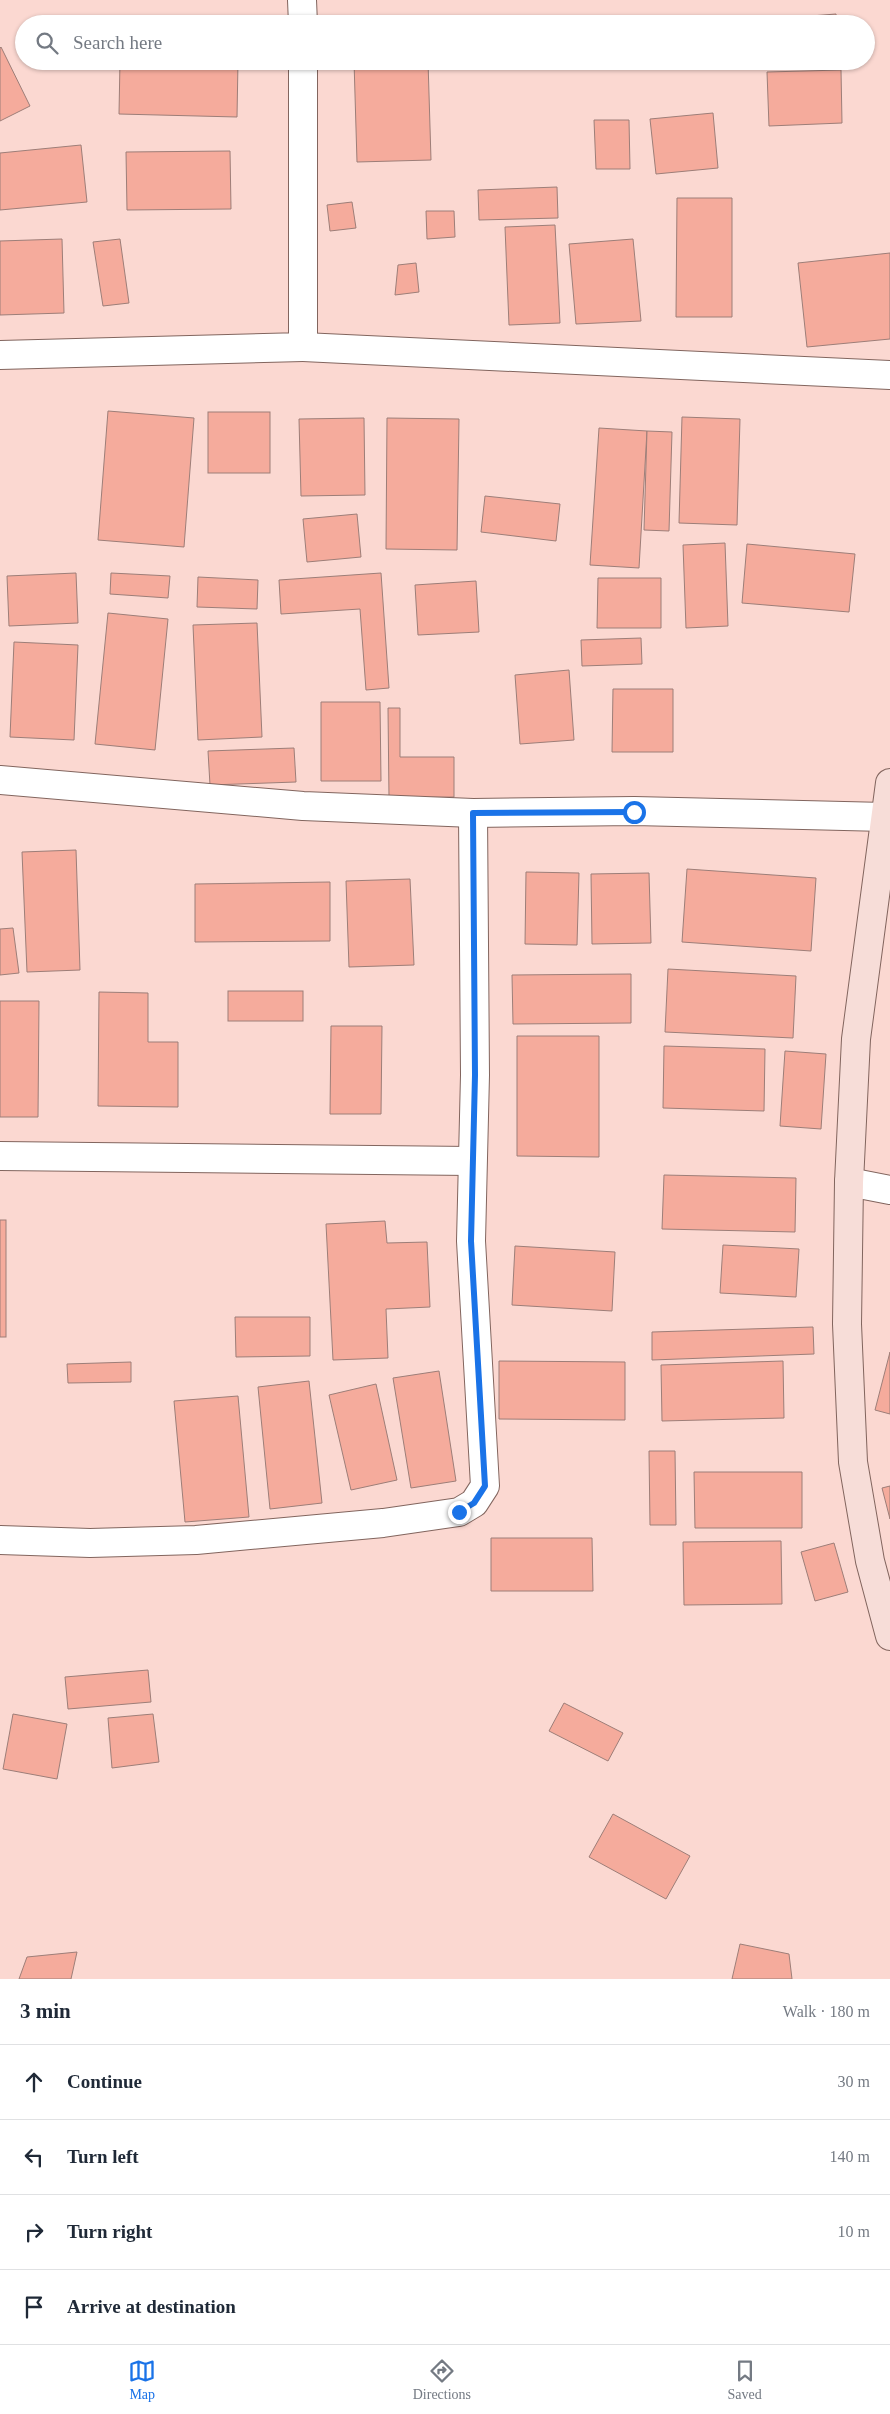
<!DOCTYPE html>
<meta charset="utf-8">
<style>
:root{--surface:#fff;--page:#f6f6f7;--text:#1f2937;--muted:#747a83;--line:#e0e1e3;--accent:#1a73e8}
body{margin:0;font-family:"Times New Roman",serif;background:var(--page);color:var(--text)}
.stop{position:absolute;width:15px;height:15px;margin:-11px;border:4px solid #1a73e8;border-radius:50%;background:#fff}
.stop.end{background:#1a73e8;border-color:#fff;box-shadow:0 1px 5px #0008}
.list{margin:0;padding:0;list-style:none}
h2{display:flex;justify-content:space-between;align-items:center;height:65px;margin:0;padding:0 20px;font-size:21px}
h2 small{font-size:16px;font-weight:400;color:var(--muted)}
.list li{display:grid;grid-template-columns:32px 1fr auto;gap:15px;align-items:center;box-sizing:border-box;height:75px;padding:0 20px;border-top:1px solid var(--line)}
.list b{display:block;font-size:19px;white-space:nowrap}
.list em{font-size:16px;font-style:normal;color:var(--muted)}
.icon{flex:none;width:28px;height:28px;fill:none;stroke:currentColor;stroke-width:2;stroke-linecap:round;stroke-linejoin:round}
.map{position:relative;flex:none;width:890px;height:1979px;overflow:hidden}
.search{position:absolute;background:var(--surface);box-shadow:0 1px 4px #0004;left:15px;right:15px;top:15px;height:55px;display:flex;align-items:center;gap:12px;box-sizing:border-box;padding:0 18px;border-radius:28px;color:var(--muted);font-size:19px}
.sheet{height:365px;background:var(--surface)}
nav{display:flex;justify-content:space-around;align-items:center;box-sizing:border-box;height:70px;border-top:1px solid var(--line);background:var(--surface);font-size:14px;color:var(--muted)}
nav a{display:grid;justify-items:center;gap:2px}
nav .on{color:var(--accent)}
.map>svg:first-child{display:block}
.building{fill:#f5ab9c;stroke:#9d7e78}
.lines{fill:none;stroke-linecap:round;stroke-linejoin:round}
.street-casing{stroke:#82655e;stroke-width:30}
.secondary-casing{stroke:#82655e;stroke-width:30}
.street{stroke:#fff;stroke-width:28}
.secondary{stroke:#f7ddd8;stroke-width:28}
.route{stroke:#1a73e8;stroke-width:6}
</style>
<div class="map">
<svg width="890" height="1979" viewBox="0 0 890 1979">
<rect width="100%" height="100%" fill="#fbd8d1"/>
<!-- building -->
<g class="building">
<polygon points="836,14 837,24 761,24 761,20"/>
<polygon points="1,47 30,106 0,121 0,48"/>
<polygon points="120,61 238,61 237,117 119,114"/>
<polygon points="354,61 428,61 431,160 357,162"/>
<polygon points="841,70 842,123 769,126 767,72"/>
<polygon points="713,113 718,168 656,174 650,119"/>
<polygon points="594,120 629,120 630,169 596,169"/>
<polygon points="81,145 87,202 0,210 0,153"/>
<polygon points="230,151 231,209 127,210 126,152"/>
<polygon points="557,187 558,218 479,220 478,190"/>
<polygon points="677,198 732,198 732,317 676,317"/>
<polygon points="352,202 356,228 330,231 327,205"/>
<polygon points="426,211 454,211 455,237 427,239"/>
<polygon points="555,225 560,323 509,325 505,227"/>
<polygon points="62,239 64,313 0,315 0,241"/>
<polygon points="120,239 129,303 103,306 93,242"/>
<polygon points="633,239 641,321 576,324 569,244"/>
<polygon points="890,253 890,339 807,347 798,263"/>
<polygon points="416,263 419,292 395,295 398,265"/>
<polygon points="108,411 194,418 184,547 98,540"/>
<rect x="208" y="412" width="62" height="61"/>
<polygon points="682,417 740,419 737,525 679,523"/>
<polygon points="364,418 365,495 301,496 299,419"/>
<polygon points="387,418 459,419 457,550 386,549"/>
<polygon points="599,428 647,431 639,568 590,565"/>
<polygon points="647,431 672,432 669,531 644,530"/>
<polygon points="485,496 560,504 556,541 481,532"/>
<polygon points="357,514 361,557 307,562 303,519"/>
<polygon points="725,543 728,626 686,628 683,545"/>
<polygon points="747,544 855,554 849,612 742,603"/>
<polygon points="76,573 78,623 9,626 7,576"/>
<polygon points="111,573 170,576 168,598 110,594"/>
<polygon points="381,573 389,688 366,690 360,609 281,614 279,580"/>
<polygon points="198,577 258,580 257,609 197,607"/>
<polygon points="598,578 661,578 661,628 597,628"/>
<polygon points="476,581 479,632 418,635 415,585"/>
<polygon points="108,613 168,619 155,750 95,744"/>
<polygon points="257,623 262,737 198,740 193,625"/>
<polygon points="641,638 642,664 582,666 581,640"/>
<polygon points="14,642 78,645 74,740 10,737"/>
<polygon points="569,670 574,740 520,744 515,675"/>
<polygon points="613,689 673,689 673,752 612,752"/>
<polygon points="321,702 380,702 381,781 321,781"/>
<polygon points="388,708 400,708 400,757 454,757 454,797 389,798"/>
<polygon points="294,748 296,782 210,785 208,751"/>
<polygon points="76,850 80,970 27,972 22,852"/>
<polygon points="687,869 816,878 811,951 682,942"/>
<polygon points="526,872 579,873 577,945 525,944"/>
<polygon points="649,873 651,943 592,944 591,874"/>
<polygon points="410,879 414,965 349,967 346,881"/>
<polygon points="330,882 330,941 195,942 195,884"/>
<polygon points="13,928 19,973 0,975 0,929"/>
<polygon points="668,969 796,976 793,1038 665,1032"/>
<polygon points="631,974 631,1023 513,1024 512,975"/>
<rect x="228" y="991" width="75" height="30"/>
<polygon points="99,992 148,993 148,1042 178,1042 178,1107 98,1106"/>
<polygon points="0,1001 39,1001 38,1117 0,1117"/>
<polygon points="331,1026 382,1026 381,1114 330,1114"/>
<polygon points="517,1036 599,1036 599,1157 517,1156"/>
<polygon points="664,1046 765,1049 764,1111 663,1108"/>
<polygon points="785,1051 826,1054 821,1129 780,1126"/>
<polygon points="664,1175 796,1178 795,1232 662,1229"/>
<rect x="0" y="1220" width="6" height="117"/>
<polygon points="385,1221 387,1243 427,1242 430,1307 386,1309 388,1358 333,1360 326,1224"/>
<polygon points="723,1245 799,1249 796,1297 720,1293"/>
<polygon points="515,1246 615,1252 612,1311 512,1305"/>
<polygon points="235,1317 310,1317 310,1356 236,1357"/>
<polygon points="813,1327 814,1354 652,1360 652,1332"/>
<polygon points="890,1352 890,1414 875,1410"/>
<polygon points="499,1361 625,1362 625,1420 499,1419"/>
<polygon points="783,1361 784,1418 662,1421 661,1365"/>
<polygon points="131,1362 131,1382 68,1383 67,1364"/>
<polygon points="439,1371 456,1481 411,1488 393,1378"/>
<polygon points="309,1381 322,1503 270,1509 258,1387"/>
<polygon points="376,1384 397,1480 351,1490 329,1395"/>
<polygon points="238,1396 249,1517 185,1522 174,1401"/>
<polygon points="649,1451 675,1451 676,1525 650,1525"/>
<polygon points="694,1472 802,1472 802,1528 695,1528"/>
<polygon points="890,1486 890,1519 882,1488"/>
<polygon points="491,1538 592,1538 593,1591 491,1591"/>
<polygon points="781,1541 782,1604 684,1605 683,1542"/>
<polygon points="834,1543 848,1592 815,1601 801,1552"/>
<polygon points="148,1670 151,1702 68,1709 65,1677"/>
<polygon points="564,1703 623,1733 608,1761 549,1731"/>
<polygon points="13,1714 67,1724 57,1779 3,1769"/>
<polygon points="153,1714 159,1762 112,1768 108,1718"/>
<polygon points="613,1814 690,1856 666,1899 589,1857"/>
<polygon points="740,1944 789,1954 792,1979 732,1979"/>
<polygon points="77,1952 71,1979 19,1979 27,1957"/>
</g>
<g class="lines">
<!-- street casing -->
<g class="street-casing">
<g id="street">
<polyline points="302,0 303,24"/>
<polyline points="303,347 890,375"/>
<polyline points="0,355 303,347 303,61"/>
<polyline points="0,780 303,806 473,813 634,811 885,817"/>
<polyline points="0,1156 471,1161"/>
<polyline points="849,1182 890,1190"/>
<polyline points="0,1540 90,1543 196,1540 383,1523 459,1512 474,1503 485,1486 471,1241 475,1075 473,813"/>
</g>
</g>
<!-- secondary casing -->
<g class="secondary-casing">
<polyline id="secondary" points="890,783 856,1039 849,1182 847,1324 853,1462 870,1561 890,1636"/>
</g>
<!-- street -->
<use href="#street" class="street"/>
<!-- secondary -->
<use href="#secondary" class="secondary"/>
</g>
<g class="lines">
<!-- route -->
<polyline class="route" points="459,1512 474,1503 485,1486 471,1241 475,1075 473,813 634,812"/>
</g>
</svg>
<div class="stop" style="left:634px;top:812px"></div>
<div class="stop end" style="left:459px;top:1512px"></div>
<div class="search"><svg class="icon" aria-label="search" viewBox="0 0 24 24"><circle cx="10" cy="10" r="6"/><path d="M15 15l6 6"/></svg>Search here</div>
</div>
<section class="sheet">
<h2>3 min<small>Walk · 180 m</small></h2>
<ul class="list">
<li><svg class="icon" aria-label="ahead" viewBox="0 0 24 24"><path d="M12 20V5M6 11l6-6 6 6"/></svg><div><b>Continue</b></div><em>30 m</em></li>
<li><svg class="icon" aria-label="left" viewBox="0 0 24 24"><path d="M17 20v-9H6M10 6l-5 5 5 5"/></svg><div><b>Turn left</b></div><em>140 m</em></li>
<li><svg class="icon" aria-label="right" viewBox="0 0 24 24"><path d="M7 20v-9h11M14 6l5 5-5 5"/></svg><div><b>Turn right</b></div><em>10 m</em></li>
<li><svg class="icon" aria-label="arrive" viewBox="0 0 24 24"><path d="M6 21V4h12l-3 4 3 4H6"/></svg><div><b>Arrive at destination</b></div></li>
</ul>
</section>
<nav>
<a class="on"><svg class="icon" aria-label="map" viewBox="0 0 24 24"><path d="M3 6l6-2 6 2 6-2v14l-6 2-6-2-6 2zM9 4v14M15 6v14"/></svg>Map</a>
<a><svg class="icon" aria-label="directions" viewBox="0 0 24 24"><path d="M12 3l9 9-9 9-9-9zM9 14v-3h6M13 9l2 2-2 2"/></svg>Directions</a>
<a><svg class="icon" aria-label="saved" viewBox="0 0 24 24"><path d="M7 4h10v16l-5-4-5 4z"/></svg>Saved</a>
</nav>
